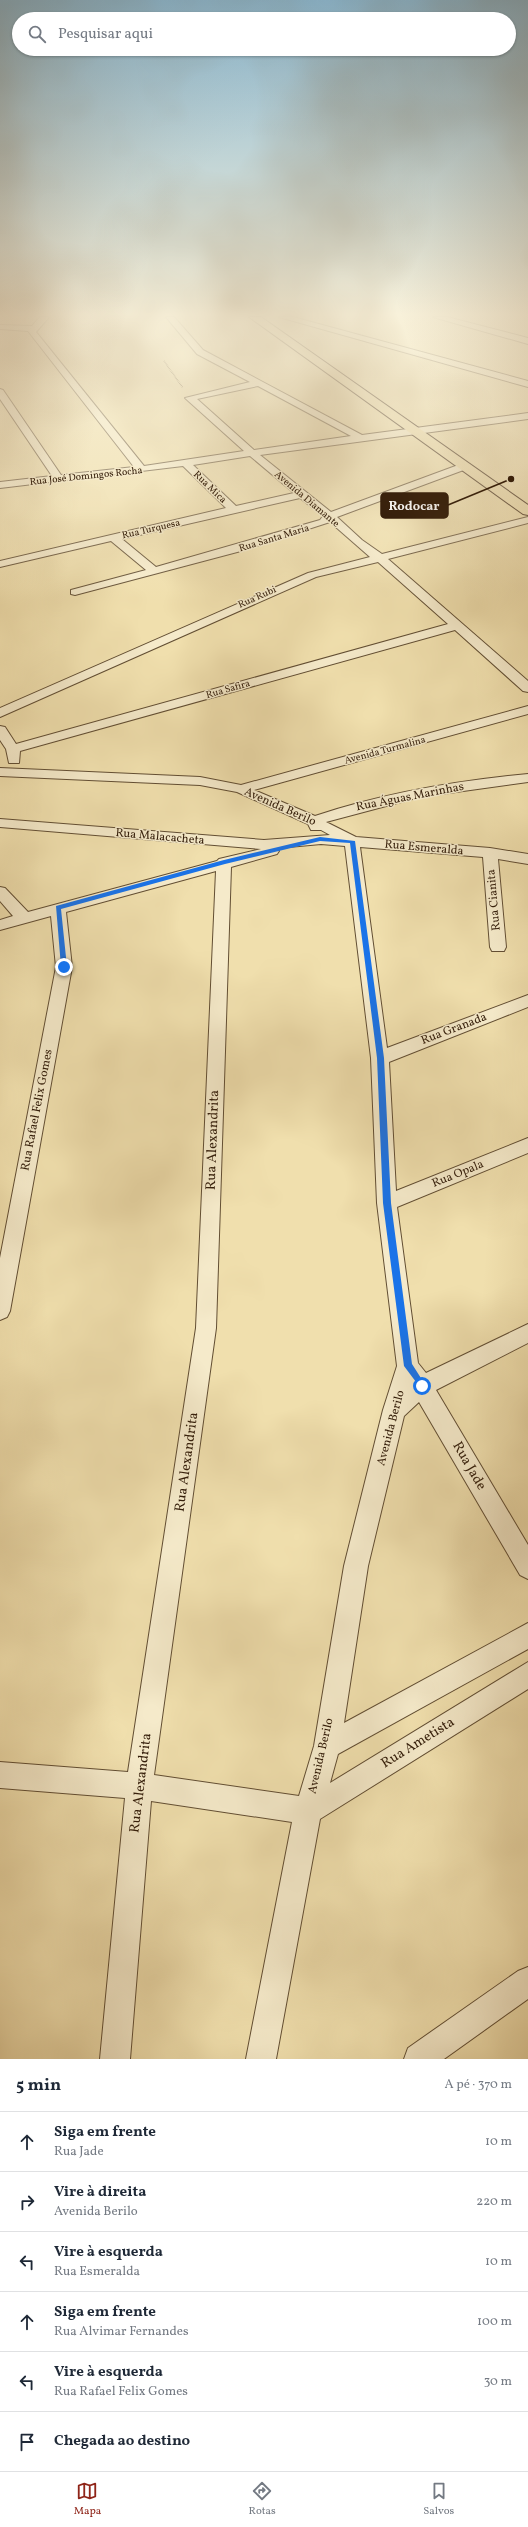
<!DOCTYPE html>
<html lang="pt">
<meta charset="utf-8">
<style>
:root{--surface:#fff;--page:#f6f6f7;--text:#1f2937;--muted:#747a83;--line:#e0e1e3;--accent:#8f2418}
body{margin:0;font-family:Vollkorn,serif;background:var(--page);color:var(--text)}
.stop{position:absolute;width:12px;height:12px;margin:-9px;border:3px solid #1a73e8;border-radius:50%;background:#fff}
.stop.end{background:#1a73e8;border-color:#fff;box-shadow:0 1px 4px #0008}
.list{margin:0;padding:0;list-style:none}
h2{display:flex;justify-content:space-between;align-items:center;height:52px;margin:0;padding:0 16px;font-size:17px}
h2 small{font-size:13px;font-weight:400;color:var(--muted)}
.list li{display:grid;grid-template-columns:26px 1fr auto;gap:12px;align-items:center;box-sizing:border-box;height:60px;padding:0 16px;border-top:1px solid var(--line)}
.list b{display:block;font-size:15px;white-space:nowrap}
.list p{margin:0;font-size:13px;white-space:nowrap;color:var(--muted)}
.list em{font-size:13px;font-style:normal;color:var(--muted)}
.icon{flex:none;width:22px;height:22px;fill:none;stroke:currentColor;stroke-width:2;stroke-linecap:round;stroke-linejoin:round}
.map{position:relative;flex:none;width:528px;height:2059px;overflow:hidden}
.search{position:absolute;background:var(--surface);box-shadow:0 1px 3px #0004;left:12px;right:12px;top:12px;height:44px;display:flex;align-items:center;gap:10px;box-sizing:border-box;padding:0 14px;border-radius:22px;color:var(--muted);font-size:15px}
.sheet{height:412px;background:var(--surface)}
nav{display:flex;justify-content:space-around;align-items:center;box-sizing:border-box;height:56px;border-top:1px solid var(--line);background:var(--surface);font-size:11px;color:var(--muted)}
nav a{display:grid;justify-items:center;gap:2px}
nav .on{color:var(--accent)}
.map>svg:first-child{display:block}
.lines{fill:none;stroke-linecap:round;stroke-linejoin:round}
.minor-casing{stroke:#624e33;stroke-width:2}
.primary-casing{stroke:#331d0a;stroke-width:2}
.path{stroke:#331d0a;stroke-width:1.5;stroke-dasharray:0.5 1;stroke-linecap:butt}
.minor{fill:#f5eaca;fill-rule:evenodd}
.primary{fill:#f0dfad;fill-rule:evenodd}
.route{fill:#1a73e8}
.labels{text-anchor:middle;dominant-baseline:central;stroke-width:3;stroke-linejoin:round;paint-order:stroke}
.far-street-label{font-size:10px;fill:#331d0a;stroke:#f5eaca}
.street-label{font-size:12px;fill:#331d0a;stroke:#f5eaca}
.near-street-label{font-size:14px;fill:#331d0a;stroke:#f5eaca}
.leader{fill:none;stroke:#331d0a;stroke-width:1.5}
.callout-dot{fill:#331d0a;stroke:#f5eaca;stroke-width:1.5}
.callout{fill:#331d0a;stroke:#331d0a;stroke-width:1.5}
.callout-label{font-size:13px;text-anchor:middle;font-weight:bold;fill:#fff}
</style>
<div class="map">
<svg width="528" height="2059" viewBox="0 0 528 2059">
<rect width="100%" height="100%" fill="#f0dfad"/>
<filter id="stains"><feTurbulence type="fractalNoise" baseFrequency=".005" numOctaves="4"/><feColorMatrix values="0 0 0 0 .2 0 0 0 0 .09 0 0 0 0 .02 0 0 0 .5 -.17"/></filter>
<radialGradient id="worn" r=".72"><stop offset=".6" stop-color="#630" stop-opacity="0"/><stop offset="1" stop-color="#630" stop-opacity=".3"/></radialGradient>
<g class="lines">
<!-- minor casing -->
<g class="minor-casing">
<g id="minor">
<path d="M40,317h9l-13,15 108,134 100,-15 -59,-53 65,-16 -53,-28 -31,-37h8l29,33 159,85 166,-22v6l-268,36 71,57 130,-48h8v4l-132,49 25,23 20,14 146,-37v6l-140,36 140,122v11l-5,-1 -68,-61 -435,121 -1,12h-10l-3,-14 -6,-9v-14l5,1 11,17 432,-120 -70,-62 -62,15 -316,140v-9l308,-135 62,-16 -40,-35 -89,29 -166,44 -4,-1v-4l75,-20 -35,-29 -111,26v-6l226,-53 -43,-42 -183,22v-6l52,-6 -52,-77v-10l3,1 58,85 73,-8 -106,-136 -28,-2v-4l32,1zM258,386l93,50 -97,14 -57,-51zM250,456l44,37 -58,13 -43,-41zM300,498l23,18 -3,4 -164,47 -34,-28z"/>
<polygon points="279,317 293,317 528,381 528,387"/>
<polygon points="433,317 447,317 528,338 528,344"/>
<path d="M528,706v8l-274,76 61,26c69,-23 141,-35 213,-42v8l-108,15 -94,25 30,15 134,11 38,6v10l-30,-5 8,88 -2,4h-12l-2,-4 -7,-90 -123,-10 27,201 141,-53v12l-139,55 7,129 132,-53v15l-131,54 21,156 8,10 102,-49v19l-92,47 92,155v34l-8,-4 -101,-173 -15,14 -36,150 -24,157 184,-100v26l-190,105 -8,29 198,-121v27l-208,130 -44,240h-30l46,-237 -141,-21 -21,258h-30l25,-261 -125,-10v-26l128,10 68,-444 20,-457 -150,41 6,55 -62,344 -3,6 -7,3v-62l56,-291 -5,-51 -51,14v-10l13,-4 -13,-15v-14l5,1 23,24 189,-51 2,-2 42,-10 -261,-22v-8l264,21 66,-5 -9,-5h-10l-3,-6 -71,-32 -37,-7 -200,-9v-8l200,9 41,8zM321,844l24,2 26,212 6,145 20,163 -14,44 -39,156 -30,180 -15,50 -145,-21 62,-447 15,-461 46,-13 2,-3 -1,-3z"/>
<polygon points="528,1967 528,1999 444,2059 404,2059 408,2048 518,1971"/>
</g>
</g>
<!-- primary casing -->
<g class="primary-casing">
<polygon id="primary" points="249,317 261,317 528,505 528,515 523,514"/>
</g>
<!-- path -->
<polyline class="path" points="164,361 183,388"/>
<!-- minor -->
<use href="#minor" class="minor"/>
<!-- primary -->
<use href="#primary" class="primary"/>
</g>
<!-- sky -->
<linearGradient id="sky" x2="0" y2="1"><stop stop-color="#89b7d1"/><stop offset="0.52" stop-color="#f8f1da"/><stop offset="1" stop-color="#f8f1da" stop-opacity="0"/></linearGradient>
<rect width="528" height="605" fill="url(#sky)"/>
<!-- route -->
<polygon class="route" points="320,837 355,841 384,1058 391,1203 412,1364 426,1386 422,1390 404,1366 383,1203 377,1058 350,843 320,841 225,864 61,909 67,967 64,969 61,967 56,906 224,860"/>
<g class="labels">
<!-- far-street labels -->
<g class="far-street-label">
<text transform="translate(86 476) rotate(-6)">Rua José Domingos Rocha</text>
<text transform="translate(210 487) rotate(44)">Rua Mica</text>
<text transform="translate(307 499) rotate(40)">Avenida Diamante</text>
<text transform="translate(151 529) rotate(-13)">Rua Turquesa</text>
<text transform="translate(274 538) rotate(-17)">Rua Santa Maria</text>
<text transform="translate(257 597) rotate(-24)">Rua Rubi</text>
<text transform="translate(228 689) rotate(-16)">Rua Safira</text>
<text transform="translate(385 750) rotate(-15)">Avenida Turmalina</text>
</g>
<!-- street labels -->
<g class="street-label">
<text transform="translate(410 797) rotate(-11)">Rua Águas Marinhas</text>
<text transform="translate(280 807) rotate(24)">Avenida Berilo</text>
<text transform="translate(160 837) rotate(5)">Rua Malacacheta</text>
<text transform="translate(424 848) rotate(5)">Rua Esmeralda</text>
<text transform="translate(494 900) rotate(-95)">Rua Cianita</text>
<text transform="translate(454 1029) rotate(-21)">Rua Granada</text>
<text transform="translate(37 1110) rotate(-79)">Rua Rafael Felix Gomes</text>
<text transform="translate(458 1174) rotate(-22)">Rua Opala</text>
<text transform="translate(391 1428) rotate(-75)">Avenida Berilo</text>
<text transform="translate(321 1756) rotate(-77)">Avenida Berilo</text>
</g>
<!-- near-street labels -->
<g class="near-street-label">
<text transform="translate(213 1140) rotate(-88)">Rua Alexandrita</text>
<text transform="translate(187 1462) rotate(-82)">Rua Alexandrita</text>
<text transform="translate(469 1466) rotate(60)">Rua Jade</text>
<text transform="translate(418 1743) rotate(-32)">Rua Ametista</text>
<text transform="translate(141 1783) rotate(-83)">Rua Alexandrita</text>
</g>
</g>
<!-- callouts -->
<path class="leader" d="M511 479L448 505"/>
<circle class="callout-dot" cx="511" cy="479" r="4"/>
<rect class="callout" x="381" y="493" width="67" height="25" rx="4"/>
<g class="callout-label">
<text x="414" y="510">Rodocar</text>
</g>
<rect width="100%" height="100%" filter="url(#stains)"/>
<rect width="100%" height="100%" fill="url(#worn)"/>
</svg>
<div class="stop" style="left:422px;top:1386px"></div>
<div class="stop end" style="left:64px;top:967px"></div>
<div class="search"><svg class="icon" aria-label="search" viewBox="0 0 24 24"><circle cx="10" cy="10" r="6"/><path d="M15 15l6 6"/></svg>Pesquisar aqui</div>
</div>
<section class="sheet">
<h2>5 min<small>A pé · 370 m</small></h2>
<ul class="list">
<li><svg class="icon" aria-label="ahead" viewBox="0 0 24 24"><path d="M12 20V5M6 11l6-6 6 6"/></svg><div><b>Siga em frente</b><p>Rua Jade</p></div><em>10 m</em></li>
<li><svg class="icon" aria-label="right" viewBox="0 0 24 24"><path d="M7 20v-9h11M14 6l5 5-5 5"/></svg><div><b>Vire à direita</b><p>Avenida Berilo</p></div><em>220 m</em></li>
<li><svg class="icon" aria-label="left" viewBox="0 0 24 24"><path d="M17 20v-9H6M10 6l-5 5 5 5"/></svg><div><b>Vire à esquerda</b><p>Rua Esmeralda</p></div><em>10 m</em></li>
<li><svg class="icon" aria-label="ahead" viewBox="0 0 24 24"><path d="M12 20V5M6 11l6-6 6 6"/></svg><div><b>Siga em frente</b><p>Rua Alvimar Fernandes</p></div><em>100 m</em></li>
<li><svg class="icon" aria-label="left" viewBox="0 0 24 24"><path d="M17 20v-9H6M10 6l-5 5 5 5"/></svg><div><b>Vire à esquerda</b><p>Rua Rafael Felix Gomes</p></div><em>30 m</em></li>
<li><svg class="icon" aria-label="arrive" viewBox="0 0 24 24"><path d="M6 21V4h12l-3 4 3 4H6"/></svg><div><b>Chegada ao destino</b></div></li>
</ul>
</section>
<nav>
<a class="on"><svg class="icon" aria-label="map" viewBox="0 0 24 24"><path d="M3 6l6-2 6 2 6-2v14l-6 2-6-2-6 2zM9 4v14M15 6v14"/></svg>Mapa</a>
<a><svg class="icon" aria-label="directions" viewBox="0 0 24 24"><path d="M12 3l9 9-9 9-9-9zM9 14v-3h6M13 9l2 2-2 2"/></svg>Rotas</a>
<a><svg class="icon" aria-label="saved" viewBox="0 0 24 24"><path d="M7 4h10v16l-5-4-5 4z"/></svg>Salvos</a>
</nav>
